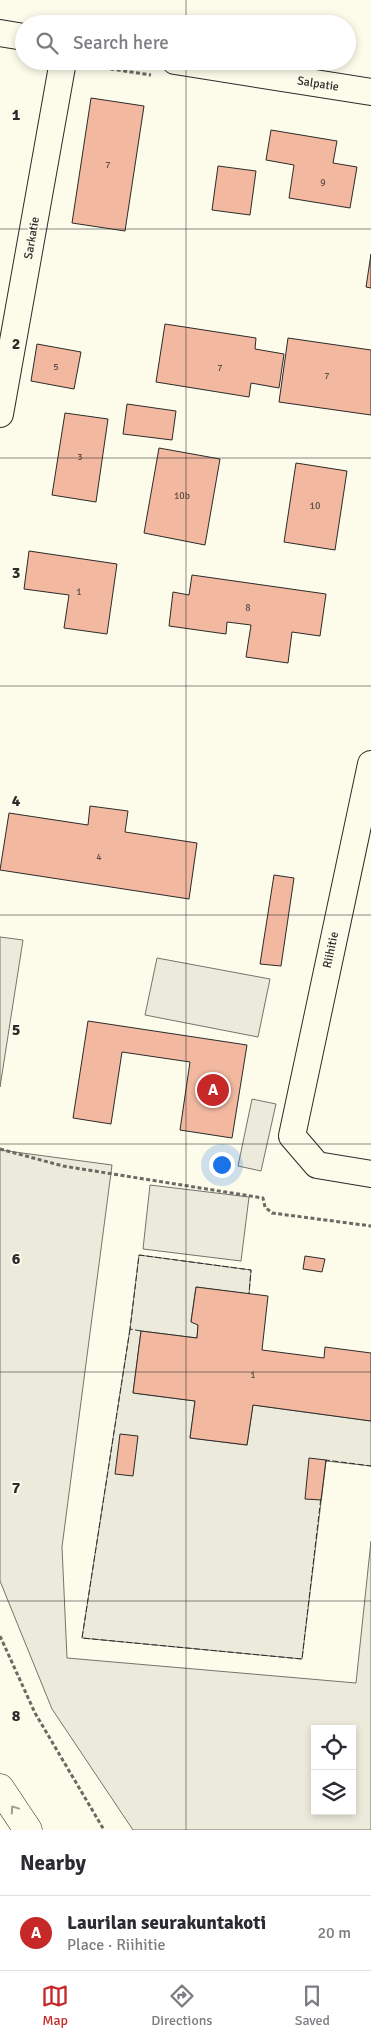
<!DOCTYPE html>
<meta charset="utf-8">
<style>
:root{--surface:#fff;--page:#f7f7f7;--text:#2b2b33;--muted:#7c7c81;--line:#e1e1e2;--accent:#c62828}
body{margin:0;font-family:Signika,sans-serif;background:var(--page);color:var(--text)}
.controls{position:absolute;right:15px;bottom:15px;display:grid;overflow:hidden;border-radius:0px;box-shadow:0 2px 8px #0003}
.controls button{width:45px;height:45px;display:grid;place-items:center;padding:0;border:0;border-bottom:1px solid var(--line);background:var(--surface);color:var(--text);font:25px sans-serif}
.you{position:absolute;left:221px;top:1164px;width:18px;height:18px;margin:-12px;border:4px solid #fff;border-radius:50%;background:#1a73e8;box-shadow:0 0 0 8px #1a73e833}
.badge{display:grid;place-items:center;width:32px;height:32px;border-radius:50%;background:var(--accent);color:#fff;font-size:16px;font-weight:700}
.pin{position:absolute;translate:-50% -50%;border:2px solid #fff;box-shadow:0 1px 5px #0006}
.list{margin:0;padding:0;list-style:none}
h2{display:flex;justify-content:space-between;align-items:center;height:65px;margin:0;padding:0 20px;font-size:21px}
h2 small{font-size:16px;font-weight:400;color:var(--muted)}
.list li{display:grid;grid-template-columns:32px 1fr auto;gap:15px;align-items:center;box-sizing:border-box;height:75px;padding:0 20px;border-top:1px solid var(--line)}
.list b{display:block;font-size:19px;white-space:nowrap}
.list p{margin:0;font-size:16px;white-space:nowrap;color:var(--muted)}
.list em{font-size:16px;font-style:normal;color:var(--muted)}
.icon{flex:none;width:28px;height:28px;fill:none;stroke:currentColor;stroke-width:2;stroke-linecap:round;stroke-linejoin:round}
.map{position:relative;flex:none;width:371px;height:1830px;overflow:hidden}
.search{position:absolute;background:var(--surface);box-shadow:0 2px 8px #0003;left:15px;right:15px;top:15px;height:55px;display:flex;align-items:center;gap:12px;box-sizing:border-box;padding:0 18px;border-radius:28px;color:var(--muted);font-size:19px}
.sheet{height:140px;background:var(--surface)}
nav{display:flex;justify-content:space-around;align-items:center;box-sizing:border-box;height:70px;border-top:1px solid var(--line);background:var(--surface);font-size:14px;color:var(--muted)}
nav a{display:grid;justify-items:center;gap:2px}
nav .on{color:var(--accent)}
.map>svg:first-child{display:block}
.green{fill:#ecebdb;stroke:#74746e;fill-rule:evenodd}
.parking{fill:#eceadb;stroke:#74746e}
.building{fill:#f2b8a0;stroke:#2b2b2b}
.lines{fill:none;stroke-linecap:round;stroke-linejoin:round}
.street-casing{stroke:#2b2b2b;stroke-width:28}
.secondary-casing{stroke:#2b2b2b;stroke-width:29}
.path{stroke:#6a6964;stroke-width:3;stroke-dasharray:4 2.5;stroke-linecap:butt}
.street{stroke:#fdfbea;stroke-width:26}
.secondary{stroke:#fdfbea;stroke-width:28}
.fence{stroke:#2b2b2b;stroke-width:1;stroke-dasharray:6 2.5;stroke-linecap:butt}
.oneway{stroke:#9e9d94}
.grid{fill:none;stroke:#2b2b2b;stroke-width:1;stroke-opacity:0.55}
.labels{text-anchor:middle;dominant-baseline:central;stroke-width:4;stroke-linejoin:round;paint-order:stroke}
.number-label{font-size:10px;fill:#5d4e48}
.street-label{font-size:12px;fill:#2b2b2b;stroke:#fdfbea}
.grid-label{font-size:16px;text-anchor:middle;font-weight:bold;fill:#2b2b2b;stroke:#fdfbea;stroke-width:4;stroke-linejoin:round;paint-order:stroke}
</style>
<div class="map">
<svg width="371" height="1830" viewBox="0 0 371 1830">
<rect width="100%" height="100%" fill="#fdfbea"/>
<!-- green -->
<g class="green">
<polygon points="0,937 23,940 0,1087"/>
<path d="M0,1150l112,15 -50,382 5,111 289,25 15,-142v289h-238l-81,-121 -52,-128zM315,1729h37v82h-37z"/>
<polygon points="139,1255 251,1270 249,1294 196,1287 191,1321 198,1325 197,1338 141,1331 133,1393 195,1401 190,1438 247,1445 253,1405 371,1421 371,1466 326,1461 302,1659 82,1638 130,1329"/>
</g>
<!-- parking -->
<g class="parking">
<polygon points="157,958 270,979 258,1037 145,1015"/>
<polygon points="252,1099 276,1104 261,1171 238,1166"/>
<polygon points="150,1185 249,1197 241,1261 143,1249"/>
</g>
<!-- building -->
<g class="building">
<polygon points="91,98 144,106 125,231 72,223"/>
<polygon points="271,130 337,141 333,163 357,167 350,208 289,198 294,165 266,160"/>
<polygon points="218,166 256,171 250,215 212,210"/>
<polygon points="371,254 371,288 366,287"/>
<polygon points="165,324 256,338 255,349 284,354 279,388 251,383 249,397 156,382"/>
<polygon points="288,338 371,350 371,415 279,402"/>
<polygon points="37,344 81,352 74,389 31,381"/>
<polygon points="127,404 176,411 172,440 123,434"/>
<polygon points="65,413 108,419 96,502 52,495"/>
<polygon points="159,448 220,459 205,545 144,533"/>
<polygon points="296,463 347,471 335,550 284,542"/>
<polygon points="29,551 117,564 107,634 64,628 69,595 24,589"/>
<polygon points="192,575 326,594 320,636 292,632 288,663 246,657 251,625 227,622 226,634 169,626 173,592 189,595"/>
<polygon points="90,806 128,811 125,832 197,843 189,899 0,870 9,813 88,825"/>
<polygon points="274,875 294,878 281,966 260,964"/>
<polygon points="88,1021 247,1045 232,1138 180,1130 190,1062 122,1052 111,1124 73,1118"/>
<polygon points="305,1256 325,1259 322,1272 303,1269"/>
<polygon points="196,1287 268,1296 262,1350 324,1358 325,1347 371,1353 371,1421 253,1405 247,1445 190,1438 195,1401 133,1393 141,1331 197,1338 198,1325 191,1322"/>
<polygon points="120,1434 138,1436 133,1476 115,1474"/>
<polygon points="309,1458 326,1460 321,1500 305,1499"/>
</g>
<g class="lines">
<!-- street casing -->
<g class="street-casing">
<g id="street">
<polyline points="0,33 24,37"/>
<polyline points="175,61 371,92"/>
<polyline points="0,414 63,61"/>
<polyline points="371,764 292,1136 317,1165 371,1174"/>
</g>
</g>
<!-- secondary casing -->
<g class="secondary-casing">
<polyline id="secondary" points="0,1788 28,1830"/>
</g>
<!-- path -->
<g class="path">
<polyline points="91,66 151,75"/>
<polyline points="0,1149 63,1166 263,1198 265,1207 272,1213 371,1226"/>
<polyline points="0,1636 35,1713 104,1830"/>
</g>
<!-- street -->
<use href="#street" class="street"/>
<!-- secondary -->
<use href="#secondary" class="secondary"/>
<!-- fence -->
<g class="fence">
<polyline points="130,1329 82,1638 302,1659 321,1497"/>
<polyline points="141,1331 130,1329 139,1255 251,1270 249,1294"/>
<polyline points="326,1462 326,1460 371,1466 371,1462"/>
</g>
</g>
<!-- one-way arrows -->
<defs><path id="oneway-chevron" d="M-2-3.5L2.5 0L-2 3.5" fill="none" stroke-width="1.6" stroke-linecap="round" stroke-linejoin="round" transform="scale(1.25)"/></defs>
<use class="oneway" href="#oneway-chevron" transform="translate(14 1809) rotate(-124)"/>
<!-- grid -->
<path class="grid" d="M186,0v24M186,61v1769M0,229h371M0,458h371M0,686h371M0,915h371M0,1144h371M0,1372h371M0,1601h371"/>
<g class="labels">
<!-- number labels -->
<g class="number-label">
<text x="108" y="165">7</text>
<text x="323" y="183">9</text>
<text x="56" y="367">5</text>
<text x="220" y="368">7</text>
<text x="327" y="376">7</text>
<text x="80" y="457">3</text>
<text x="182" y="496">10b</text>
<text x="315" y="506">10</text>
<text x="79" y="592">1</text>
<text x="248" y="608">8</text>
<text x="99" y="857">4</text>
<text x="253" y="1375">1</text>
</g>
<!-- street labels -->
<g class="street-label">
<text transform="translate(318 84) rotate(9)">Salpatie</text>
<text transform="translate(32 238) rotate(-80)">Sarkatie</text>
<text transform="translate(331 950) rotate(-78)">Riihitie</text>
</g>
</g>
<g class="grid-label">
<text x="16" y="120">1</text>
<text x="16" y="349">2</text>
<text x="16" y="578">3</text>
<text x="16" y="806">4</text>
<text x="16" y="1035">5</text>
<text x="16" y="1264">6</text>
<text x="16" y="1493">7</text>
<text x="16" y="1721">8</text>
</g>
</svg>
<div class="controls">
<button><svg class="icon" aria-label="locate" viewBox="0 0 24 24"><circle cx="12" cy="12" r="6"/><path d="M12 2v4M12 18v4M2 12h4M18 12h4"/></svg></button>
<button><svg class="icon" aria-label="layers" viewBox="0 0 24 24"><path d="M12 4l9 5-9 5-9-5zM3 14l9 5 9-5"/></svg></button>
</div>
<div class="you"></div>
<div class="pin badge" style="left:213px;top:1090px">A</div>
<div class="search"><svg class="icon" aria-label="search" viewBox="0 0 24 24"><circle cx="10" cy="10" r="6"/><path d="M15 15l6 6"/></svg>Search here</div>
</div>
<section class="sheet">
<h2>Nearby<small></small></h2>
<ul class="list">
<li><span class="badge">A</span><div><b>Laurilan seurakuntakoti</b><p>Place · Riihitie</p></div><em>20 m</em></li>
</ul>
</section>
<nav>
<a class="on"><svg class="icon" aria-label="map" viewBox="0 0 24 24"><path d="M3 6l6-2 6 2 6-2v14l-6 2-6-2-6 2zM9 4v14M15 6v14"/></svg>Map</a>
<a><svg class="icon" aria-label="directions" viewBox="0 0 24 24"><path d="M12 3l9 9-9 9-9-9zM9 14v-3h6M13 9l2 2-2 2"/></svg>Directions</a>
<a><svg class="icon" aria-label="saved" viewBox="0 0 24 24"><path d="M7 4h10v16l-5-4-5 4z"/></svg>Saved</a>
</nav>
